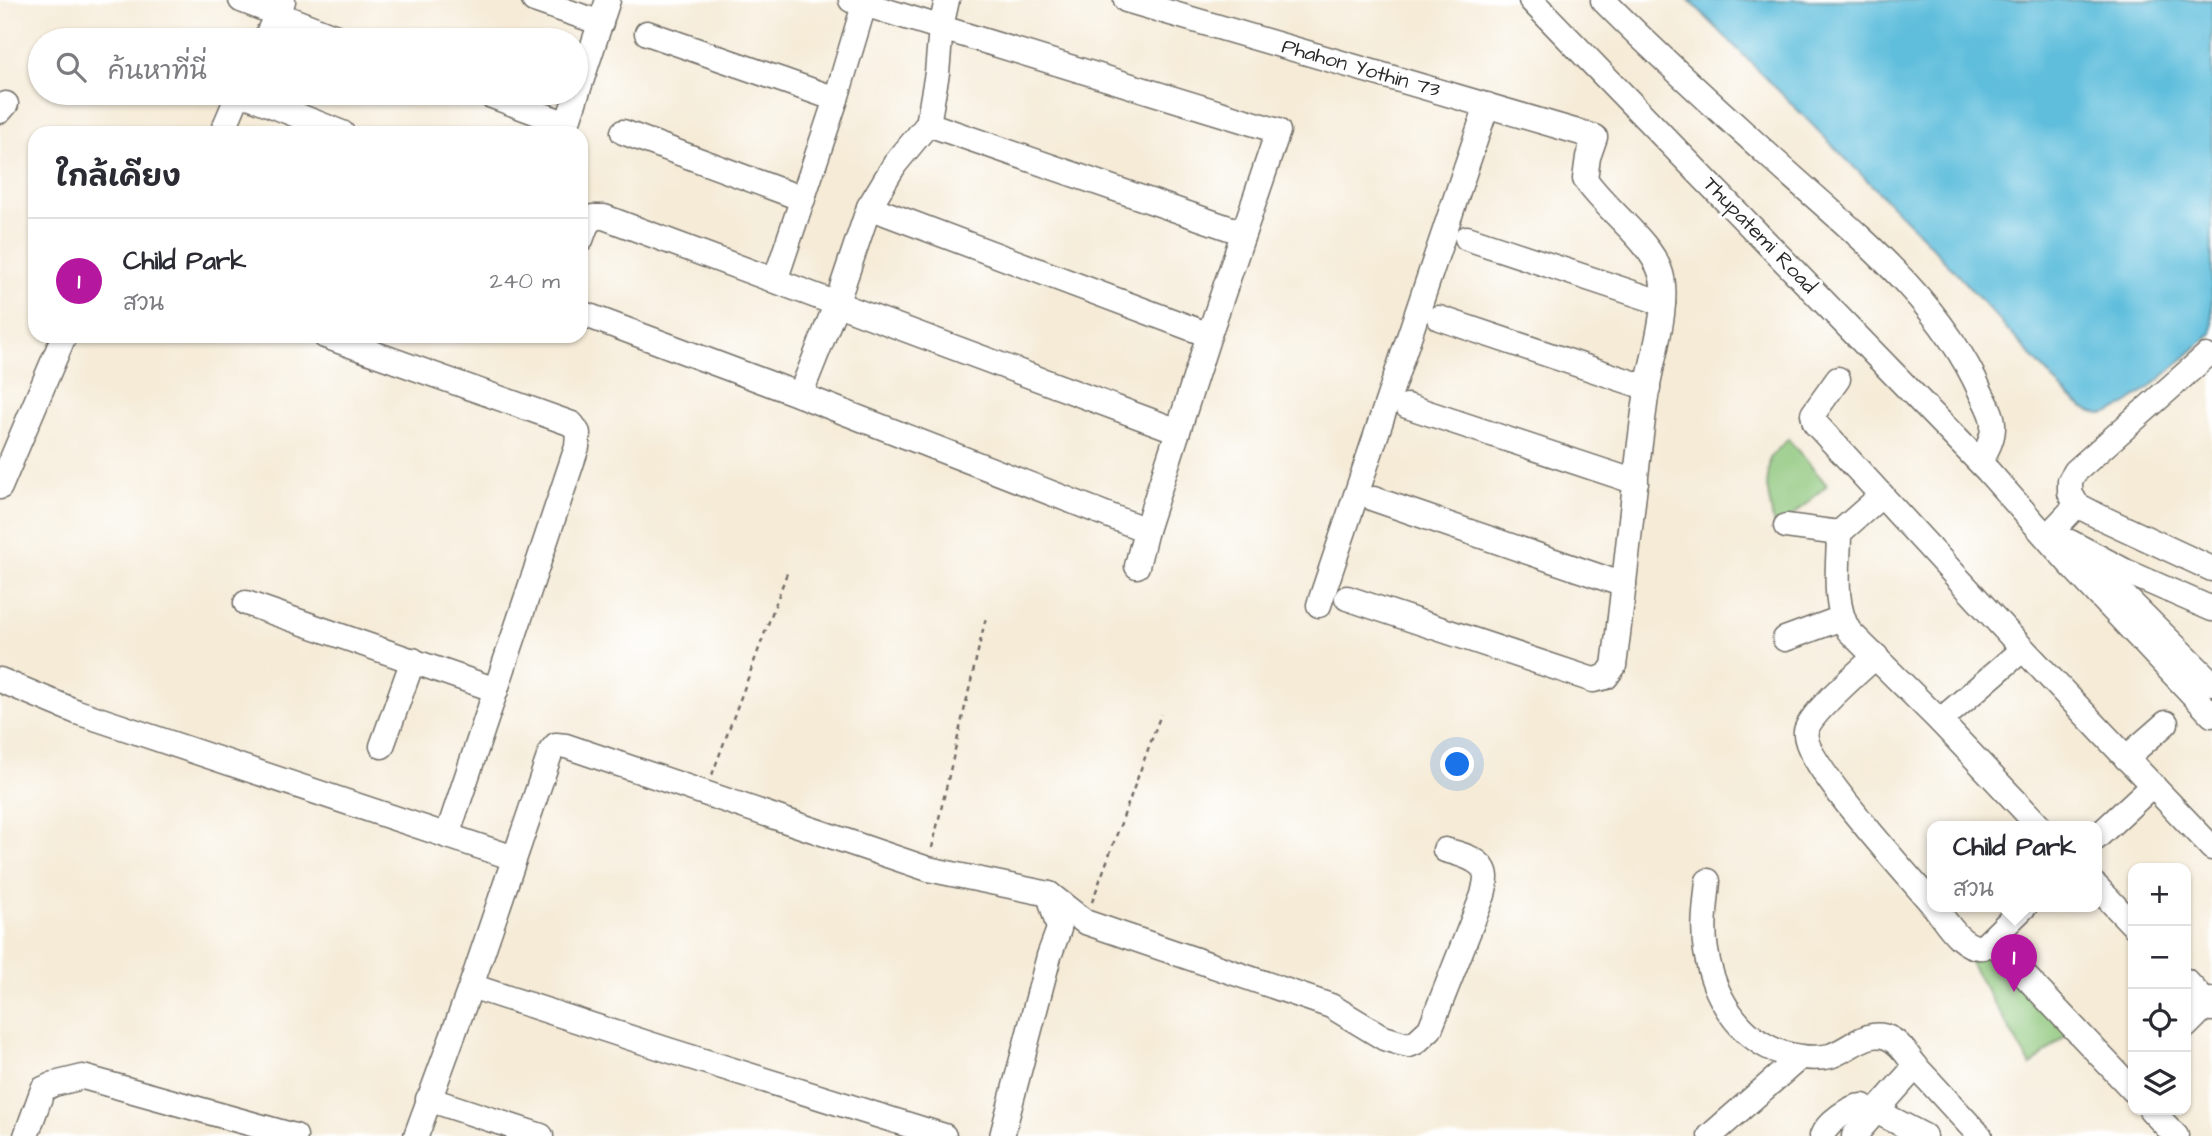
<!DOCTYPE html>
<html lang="th">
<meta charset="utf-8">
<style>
:root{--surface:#fff;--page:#f2f2f3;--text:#2b2b33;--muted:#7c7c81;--line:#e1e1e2;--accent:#b5179e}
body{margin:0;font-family:"Architects Daughter","Playpen Sans Thai",sans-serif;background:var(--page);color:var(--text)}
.controls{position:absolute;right:21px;bottom:21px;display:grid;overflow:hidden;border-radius:14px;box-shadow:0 2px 5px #0004}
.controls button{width:63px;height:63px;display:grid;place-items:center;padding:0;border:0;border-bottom:2px solid var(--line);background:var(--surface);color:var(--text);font:35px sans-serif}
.you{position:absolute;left:1458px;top:765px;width:24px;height:24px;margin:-18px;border:5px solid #fff;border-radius:50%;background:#1a73e8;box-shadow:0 0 0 10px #1a73e833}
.badge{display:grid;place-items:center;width:46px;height:46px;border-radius:50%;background:var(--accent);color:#fff;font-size:23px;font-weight:700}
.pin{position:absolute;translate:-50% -58px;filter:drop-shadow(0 2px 4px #0008)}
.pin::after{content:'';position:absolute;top:37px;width:24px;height:21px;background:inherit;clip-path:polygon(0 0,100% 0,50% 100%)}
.popup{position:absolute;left:1927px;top:821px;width:175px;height:91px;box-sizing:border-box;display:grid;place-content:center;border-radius:14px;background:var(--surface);filter:drop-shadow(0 2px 5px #0005);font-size:23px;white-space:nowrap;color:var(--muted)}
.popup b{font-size:26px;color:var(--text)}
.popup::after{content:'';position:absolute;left:50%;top:100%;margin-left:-14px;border:14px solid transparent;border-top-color:var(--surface)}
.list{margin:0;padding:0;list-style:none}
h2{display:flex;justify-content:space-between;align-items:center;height:91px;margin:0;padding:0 28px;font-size:30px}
h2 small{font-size:23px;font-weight:400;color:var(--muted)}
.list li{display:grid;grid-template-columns:46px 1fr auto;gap:21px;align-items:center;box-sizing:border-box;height:126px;padding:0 28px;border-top:2px solid var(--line)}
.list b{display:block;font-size:26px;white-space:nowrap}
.list p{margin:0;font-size:23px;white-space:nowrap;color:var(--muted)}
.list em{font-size:23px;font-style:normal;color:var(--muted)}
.icon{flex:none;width:38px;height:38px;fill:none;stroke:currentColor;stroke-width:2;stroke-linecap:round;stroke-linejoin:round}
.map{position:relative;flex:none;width:2212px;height:1136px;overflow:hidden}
.search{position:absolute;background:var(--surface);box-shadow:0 2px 5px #0004;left:28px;top:28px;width:560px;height:77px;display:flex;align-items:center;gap:18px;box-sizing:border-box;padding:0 24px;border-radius:38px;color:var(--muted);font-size:26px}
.panel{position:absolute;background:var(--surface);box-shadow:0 2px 5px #0004;left:28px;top:126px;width:560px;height:217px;border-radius:21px}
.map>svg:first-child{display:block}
.green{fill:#8dc67a;stroke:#5c7852;stroke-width:2}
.water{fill:#5ebedc;stroke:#447484;stroke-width:2}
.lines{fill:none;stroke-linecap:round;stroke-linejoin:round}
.minor-casing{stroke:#726e67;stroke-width:27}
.path{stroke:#726e67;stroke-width:2.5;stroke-dasharray:5 5;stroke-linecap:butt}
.minor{stroke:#fff;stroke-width:24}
.labels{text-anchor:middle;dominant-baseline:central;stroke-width:6;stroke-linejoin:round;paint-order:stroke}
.street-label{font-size:21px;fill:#2b2b2b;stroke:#fff}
</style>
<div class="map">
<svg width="2212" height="1136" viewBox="0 0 2212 1136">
<rect width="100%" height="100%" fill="#fff"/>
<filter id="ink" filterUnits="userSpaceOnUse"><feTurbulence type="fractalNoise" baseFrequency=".0143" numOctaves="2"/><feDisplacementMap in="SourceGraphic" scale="14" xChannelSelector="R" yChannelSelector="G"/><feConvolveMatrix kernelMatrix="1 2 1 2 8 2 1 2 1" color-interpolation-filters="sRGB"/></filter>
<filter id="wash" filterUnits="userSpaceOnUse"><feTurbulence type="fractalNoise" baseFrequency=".00686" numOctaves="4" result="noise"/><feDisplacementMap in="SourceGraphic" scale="28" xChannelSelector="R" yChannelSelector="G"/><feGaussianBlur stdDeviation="1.57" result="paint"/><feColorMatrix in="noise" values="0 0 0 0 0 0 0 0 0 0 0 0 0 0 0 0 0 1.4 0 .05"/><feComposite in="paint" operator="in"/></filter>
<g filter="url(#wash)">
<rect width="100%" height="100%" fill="#f5ebd7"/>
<!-- green -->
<g class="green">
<polygon points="1788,439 1827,485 1775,532 1767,487 1770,457"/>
<polygon points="1992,939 2074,1028 2031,1066 1966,956"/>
</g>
<!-- water -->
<path class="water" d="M1689,0h523v333c-19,17 -88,83 -111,81 -13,-1 -23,-10 -33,-18l-142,-156z"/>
</g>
<g filter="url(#ink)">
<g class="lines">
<!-- minor casing -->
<g class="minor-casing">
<g id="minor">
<polyline points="241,0 344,40"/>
<polyline points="534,0 601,23"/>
<polyline points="851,0 1278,131 1209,335 1146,530 1137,566"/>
<path d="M1126,0l469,137 -7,20 -3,22c20,30 67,63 76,95 9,30 -9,84 -14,116 -13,91 -21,184 -33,276l-8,11 -13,3 -246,-82"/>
<polyline points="1531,0 1988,471 2070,564 2212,715"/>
<path d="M1603,0c52,53 108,103 163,153 78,72 171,140 215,240 5,10 13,23 12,34 0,13 -7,24 -13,35"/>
<polyline points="647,33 836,99"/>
<polyline points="265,40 283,1"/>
<polyline points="241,93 342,133"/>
<polyline points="484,93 567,124"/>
<polyline points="0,111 6,104"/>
<polyline points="928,124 1243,233"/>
<polyline points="623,132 803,199"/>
<polyline points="222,133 239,93"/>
<polyline points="564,133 608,0"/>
<polyline points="869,207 1209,335"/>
<polyline points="1467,238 1663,303"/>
<polyline points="581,240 586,226 593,217 604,217 1178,431"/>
<polyline points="775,281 836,99 864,5"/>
<polyline points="581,313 800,395 1146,530"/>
<polyline points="1439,318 1648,388"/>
<polyline points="325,336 572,424 578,433 577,447 447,836"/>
<polyline points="2206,356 2076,471 2070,481 2070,493 2077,505 2098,516 2212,569"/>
<polyline points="1838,379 1813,414 1815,423 2023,649 2212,848"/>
<polyline points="800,395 836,305 869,207 895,164 928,124 937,73 941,27 947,0"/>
<polyline points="1407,406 1636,482"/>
<polyline points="0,487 64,336"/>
<path d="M1882,495l-43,38c0,32 -7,70 10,98l91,90 99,105"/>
<polyline points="1374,499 1624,585"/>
<polyline points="1786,526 1839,533"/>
<polyline points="2056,527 2077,505"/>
<polyline points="2070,542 2125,571 2212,609"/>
<polyline points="2087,559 2212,683"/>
<polyline points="246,603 496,690"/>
<polyline points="1319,605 1487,105"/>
<polyline points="1785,639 1842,618"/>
<path d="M1876,656c-16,15 -66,57 -70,75 -6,28 104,146 126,173"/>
<polyline points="0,680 77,712 514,858"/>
<polyline points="1940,721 2023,649"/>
<polyline points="382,746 413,660"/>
<polyline points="2126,758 2166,723"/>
<polyline points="2096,838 2153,785"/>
<path d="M1708,881c-2,23 -6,47 -2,70 7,44 32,87 76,102 15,4 32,7 48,3 19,-6 38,-28 59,-18 13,6 20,20 29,31 21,22 41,45 62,67"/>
<polyline points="2096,886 2133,925"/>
<path d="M1934,906c12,15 28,44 49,41l42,-41"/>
<polyline points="1991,940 2133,1090"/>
<polyline points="2186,981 2212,1009"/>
<polyline points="471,986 668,1050 944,1136"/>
<polyline points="2186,1026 2212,1000"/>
<polyline points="428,1099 541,1136"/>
<polyline points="2151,1110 2176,1136"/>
<polyline points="1876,1111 1924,1136"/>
<polyline points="26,1136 43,1089 54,1084 83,1077 295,1136"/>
<polyline points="416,1136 471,986 551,751 556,745 566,746 928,869 1049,894"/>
<path d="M1002,1136l47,-180 10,-27 -10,-35 36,28 246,84 53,32 16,5 9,2 7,-3 14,-13 53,-134c1,-6 3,-12 3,-18 -1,-18 -27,-23 -41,-27"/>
<polyline points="1710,1136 1799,1058"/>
<path d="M1822,1136c4,-12 29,-31 41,-30l10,9"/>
<polyline points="1854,1136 1916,1066"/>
</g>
</g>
<!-- path -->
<g class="path">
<polyline points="712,775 787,573"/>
<polyline points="932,848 986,617"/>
<polyline points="1092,902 1161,714"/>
</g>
<!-- minor -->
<use href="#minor" class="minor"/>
</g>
</g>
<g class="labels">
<!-- street labels -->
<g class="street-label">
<text transform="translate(1361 68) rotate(16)">Phahon Yothin 73</text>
<text transform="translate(1760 235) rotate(46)">Thupatemi Road</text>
</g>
</g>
</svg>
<div class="controls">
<button>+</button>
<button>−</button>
<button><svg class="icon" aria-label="locate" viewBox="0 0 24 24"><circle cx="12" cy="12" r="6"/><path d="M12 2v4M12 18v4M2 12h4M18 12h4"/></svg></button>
<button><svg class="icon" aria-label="layers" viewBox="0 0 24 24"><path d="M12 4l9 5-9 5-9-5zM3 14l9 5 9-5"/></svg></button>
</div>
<div class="you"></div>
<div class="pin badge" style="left:2014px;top:992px">1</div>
<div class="popup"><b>Child Park</b>สวน</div>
<div class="search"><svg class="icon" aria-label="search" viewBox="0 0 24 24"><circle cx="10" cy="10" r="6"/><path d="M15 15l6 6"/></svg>ค้นหาที่นี่</div>
<section class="panel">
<h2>ใกล้เคียง<small></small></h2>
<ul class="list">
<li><span class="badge">1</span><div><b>Child Park</b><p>สวน</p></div><em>240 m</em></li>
</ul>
</section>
</div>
